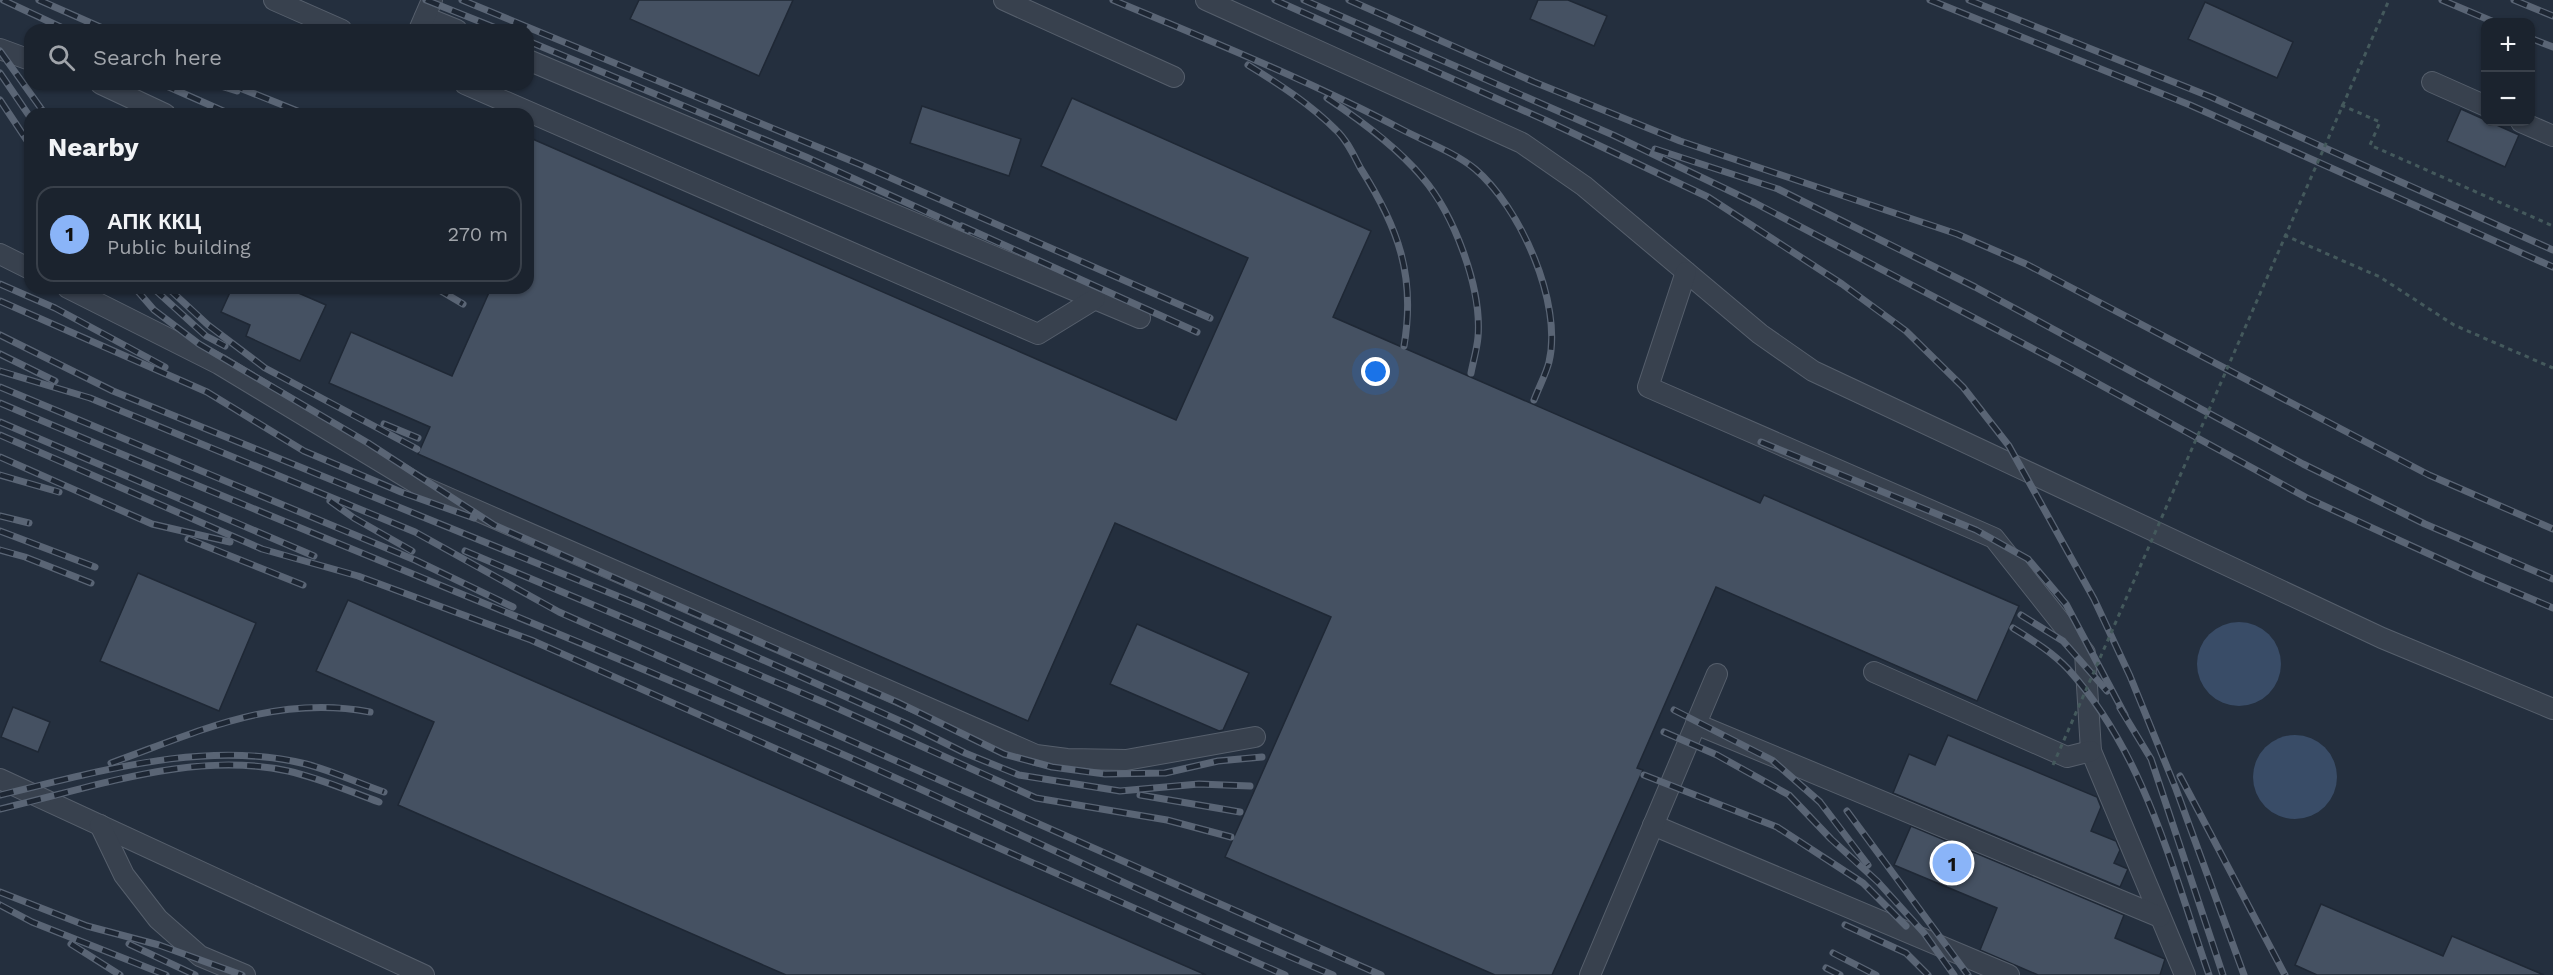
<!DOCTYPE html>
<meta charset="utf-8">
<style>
:root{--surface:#1b232e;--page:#242b36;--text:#f1f3f6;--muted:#a0a4aa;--line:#39404a;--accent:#8ab4f8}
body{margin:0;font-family:"Work Sans",sans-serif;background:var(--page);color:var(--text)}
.controls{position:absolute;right:18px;top:18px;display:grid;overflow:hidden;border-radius:12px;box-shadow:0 2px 4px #0004}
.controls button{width:54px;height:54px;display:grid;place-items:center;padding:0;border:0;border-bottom:2px solid var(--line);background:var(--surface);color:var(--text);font:30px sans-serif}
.you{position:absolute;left:1376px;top:372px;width:21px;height:21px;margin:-15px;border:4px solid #fff;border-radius:50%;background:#1a73e8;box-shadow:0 0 0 9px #1a73e833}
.badge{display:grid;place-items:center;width:39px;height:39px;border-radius:50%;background:var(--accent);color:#111;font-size:20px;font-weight:700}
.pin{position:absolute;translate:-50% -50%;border:3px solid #fff;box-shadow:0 2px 6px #0006}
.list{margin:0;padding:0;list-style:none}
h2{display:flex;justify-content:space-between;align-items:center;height:78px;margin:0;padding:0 24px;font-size:26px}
h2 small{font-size:20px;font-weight:400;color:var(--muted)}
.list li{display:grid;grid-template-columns:39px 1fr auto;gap:18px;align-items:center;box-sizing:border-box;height:96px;margin:0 12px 12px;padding:0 12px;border:2px solid var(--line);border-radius:18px}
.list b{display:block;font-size:22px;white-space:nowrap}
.list p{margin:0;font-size:20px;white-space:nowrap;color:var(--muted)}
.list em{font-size:20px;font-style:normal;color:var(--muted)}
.icon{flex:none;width:33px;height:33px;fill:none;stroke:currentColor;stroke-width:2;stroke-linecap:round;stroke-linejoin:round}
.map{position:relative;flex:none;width:2553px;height:975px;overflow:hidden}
.search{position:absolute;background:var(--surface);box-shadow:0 2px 4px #0004;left:24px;top:24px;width:510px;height:66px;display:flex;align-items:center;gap:15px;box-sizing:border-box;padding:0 21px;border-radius:18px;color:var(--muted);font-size:22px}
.panel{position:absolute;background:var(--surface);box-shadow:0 2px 4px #0004;left:24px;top:108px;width:510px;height:186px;border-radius:18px}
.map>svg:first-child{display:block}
.water{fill:#394c67}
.building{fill:#455162;stroke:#1f2835;stroke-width:1.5}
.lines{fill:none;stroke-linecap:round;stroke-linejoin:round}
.minor-casing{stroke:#565f6c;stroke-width:22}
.path{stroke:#44595c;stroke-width:3;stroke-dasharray:4.5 4.5;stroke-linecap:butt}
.minor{stroke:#38414e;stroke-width:20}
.rail-casing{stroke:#5a6575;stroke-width:7}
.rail{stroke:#1d2633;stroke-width:4.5;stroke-dasharray:14;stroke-linecap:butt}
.path-bridge{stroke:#44595c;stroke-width:3;stroke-dasharray:4.5 4.5;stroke-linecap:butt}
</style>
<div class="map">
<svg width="2553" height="975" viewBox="0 0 2553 975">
<rect width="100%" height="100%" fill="#242f3e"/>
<!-- water -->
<g class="water">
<circle cx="2239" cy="664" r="42"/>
<circle cx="2295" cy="777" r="42"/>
</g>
<!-- building -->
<g class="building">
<polygon points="639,0 793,0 759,76 630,19"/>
<polygon points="1538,0 1568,0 1607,16 1594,46 1530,19"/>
<polygon points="2205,2 2293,42 2277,78 2188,39"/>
<polygon points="1072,98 1371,231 1333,317 1760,503 1764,495 2019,606 1977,701 1716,587 1637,768 1643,770 1552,975 1495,975 1225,857 1331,617 1115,523 1028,721 418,454 430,427 329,383 351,332 452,376 491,288 528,288 528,137 1176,420 1248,258 1041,166"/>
<polygon points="922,106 1021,139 1009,176 910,143"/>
<polygon points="2461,109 2519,135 2505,167 2447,141"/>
<polygon points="232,288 287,288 326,305 300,361 246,336 250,325 221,312"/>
<polygon points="138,573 256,623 219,711 100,661"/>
<polygon points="348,600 1206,975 786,975 398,805 434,722 316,671"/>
<polygon points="1137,624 1249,673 1223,730 1219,731 1110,684"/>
<polygon points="13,707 50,722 38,752 1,737"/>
<polygon points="1948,735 2097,797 2101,807 2091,831 2116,841 2120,850 2114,863 2128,869 2120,887 1893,793 1909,754 1935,765"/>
<polygon points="1911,826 2124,915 2115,938 2165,959 2160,975 2038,975 1980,950 1997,908 1894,865"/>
<polygon points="2321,904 2443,956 2452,936 2544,975 2317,975 2295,965"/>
</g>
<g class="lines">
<!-- minor casing -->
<g class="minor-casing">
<g id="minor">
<polyline points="274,0 342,30"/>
<polyline points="1004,0 1174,77"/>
<polyline points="1206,0 1522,143 1584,186 1760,334 1813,371 2382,638 2553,709"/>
<polyline points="425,17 457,30"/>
<polyline points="419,30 432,0"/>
<polyline points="0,49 30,60"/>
<polyline points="528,60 1140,318"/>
<polyline points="2432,82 2486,106"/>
<polyline points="101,84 165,114"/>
<polyline points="465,84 1038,334 1095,299"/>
<polyline points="2521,122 2553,136"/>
<polyline points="0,254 30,269"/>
<polyline points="1686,272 1648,387 1994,538 2085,653 2091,751 2185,975"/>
<polyline points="68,288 219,364 421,486 1036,755 1067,759 1126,760 1255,737"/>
<polyline points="1874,672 2067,757 2091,751"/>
<polyline points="1696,724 2160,917"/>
<polyline points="0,779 424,975"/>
<polyline points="100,825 124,875 158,919 200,956 245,975"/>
<polyline points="1653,825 2009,975"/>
<polyline points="1590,975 1717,674"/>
</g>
</g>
<!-- path -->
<g class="path">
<polyline points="2341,105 2380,122 2370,145 2553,226"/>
<polyline points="2284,235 2380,277 2454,325 2553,368"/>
</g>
<!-- minor -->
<use href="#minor" class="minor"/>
<!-- rail casing -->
<g class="rail-casing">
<g id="rail">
<polyline points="3,0 67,30"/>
<polyline points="39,0 107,30"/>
<polyline points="426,0 501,30"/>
<polyline points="462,0 859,164 1210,318"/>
<path d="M1113,0c98,41 197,81 290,130 23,12 53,23 72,39 45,38 88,134 74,193 -3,12 -10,25 -15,38"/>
<polyline points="1275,0 1545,120 1708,197 1842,284 1906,331 1963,387 2009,446 2094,599 2130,676 2176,789 2244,975"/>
<polyline points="1304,0 1613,135 1755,203 2064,365 2309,499 2475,575 2553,608"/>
<polyline points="1349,0 1534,82 1680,141 1957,234 2026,264 2429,475 2553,529"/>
<polyline points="1930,0 2190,105 2553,267"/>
<polyline points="1969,0 2211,97 2553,250"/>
<polyline points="2442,0 2494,22"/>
<polyline points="2514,0 2553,16"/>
<polyline points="2530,38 2553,47"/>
<polyline points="528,41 806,157 969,231"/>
<polyline points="0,51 45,114"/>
<path d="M1248,65c31,19 62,39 88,65 11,10 18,26 25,39 37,58 55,107 43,177"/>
<polyline points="0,73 30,117"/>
<polyline points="162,84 230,114"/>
<polyline points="214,84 237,91"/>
<polyline points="230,84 305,114"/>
<path d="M1327,98c33,22 69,48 95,79 32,37 60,111 56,160 -1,12 -5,25 -7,36"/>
<polyline points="0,100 30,145"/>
<polyline points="1655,149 1778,189 1975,287 2303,464 2425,524 2553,579"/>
<polyline points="962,226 1197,332"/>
<polyline points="0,284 55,308 165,367"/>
<polyline points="135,288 154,310 199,344 368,443 494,525 897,702 1004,754 1052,767 1105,774 1165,773 1218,761 1262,757"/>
<polyline points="153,288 206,336 225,346"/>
<polyline points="168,288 208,325 265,368 417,449"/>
<polyline points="436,288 463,304"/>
<polyline points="0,301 207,392 304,451 401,492 474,518"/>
<polyline points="0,335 113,391 642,606 907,724 965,753 1019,775 1120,791 1199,784 1250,786"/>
<polyline points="0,354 55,381"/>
<polyline points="0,371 90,398 415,532 559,612 1381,975"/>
<polyline points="0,387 415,560 513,607"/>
<path d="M0,403c277,118 558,227 835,348 167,73 330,154 498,224"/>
<polyline points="0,422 314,556"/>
<polyline points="384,424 418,438"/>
<polyline points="0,435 262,549 358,576 531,640 1285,975"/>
<polyline points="1761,442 1976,530 2028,559 2066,604 2125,715"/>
<polyline points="0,457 152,524 230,542"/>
<polyline points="0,475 59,492"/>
<polyline points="330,501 354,518 412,551"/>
<polyline points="0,516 29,523"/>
<polyline points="0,531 95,567"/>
<polyline points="188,539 303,585"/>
<polyline points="0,550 25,557 91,583"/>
<polyline points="465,551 828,704 1036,798 1167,820 1231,837"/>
<polyline points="2021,615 2063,641 2107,691"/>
<path d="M2013,628c19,12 39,24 55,41 77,85 104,200 141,306"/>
<polyline points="2120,708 2151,759 2223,975"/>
<polyline points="1674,710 1772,760 1820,802 1868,865"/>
<polyline points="1664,732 1717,755 1789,795 1831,839 1878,882 1924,933 1954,975"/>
<path d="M111,763c87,-31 164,-69 259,-51"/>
<polyline points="1644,775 1777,827 1863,883 1906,926"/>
<polyline points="2180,776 2285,975"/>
<path d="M0,795c98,-23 205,-56 306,-31 27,7 52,19 78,28"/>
<polyline points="1140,795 1240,812"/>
<path d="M0,809c92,-21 193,-59 288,-38 31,7 61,20 91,31"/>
<polyline points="1847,811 1968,975"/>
<polyline points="0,892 87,926 159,945 242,975"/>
<polyline points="0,905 32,922 166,975"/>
<polyline points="1845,925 1906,953 1928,975"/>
<polyline points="71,944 120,975"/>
<polyline points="129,944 195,975"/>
<polyline points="1833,953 1876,975"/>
<polyline points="1826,968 1840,975"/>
</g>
</g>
<!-- rail -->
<use href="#rail" class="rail"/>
<!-- path-bridge -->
<polyline class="path-bridge" points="2053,765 2389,0"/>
</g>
</svg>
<div class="controls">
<button>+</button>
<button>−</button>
</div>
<div class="you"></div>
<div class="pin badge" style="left:1952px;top:863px">1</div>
<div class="search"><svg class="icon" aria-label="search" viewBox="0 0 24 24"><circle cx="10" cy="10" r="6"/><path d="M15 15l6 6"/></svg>Search here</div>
<section class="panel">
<h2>Nearby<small></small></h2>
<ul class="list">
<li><span class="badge">1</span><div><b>АПК ККЦ</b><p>Public building</p></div><em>270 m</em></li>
</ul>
</section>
</div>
